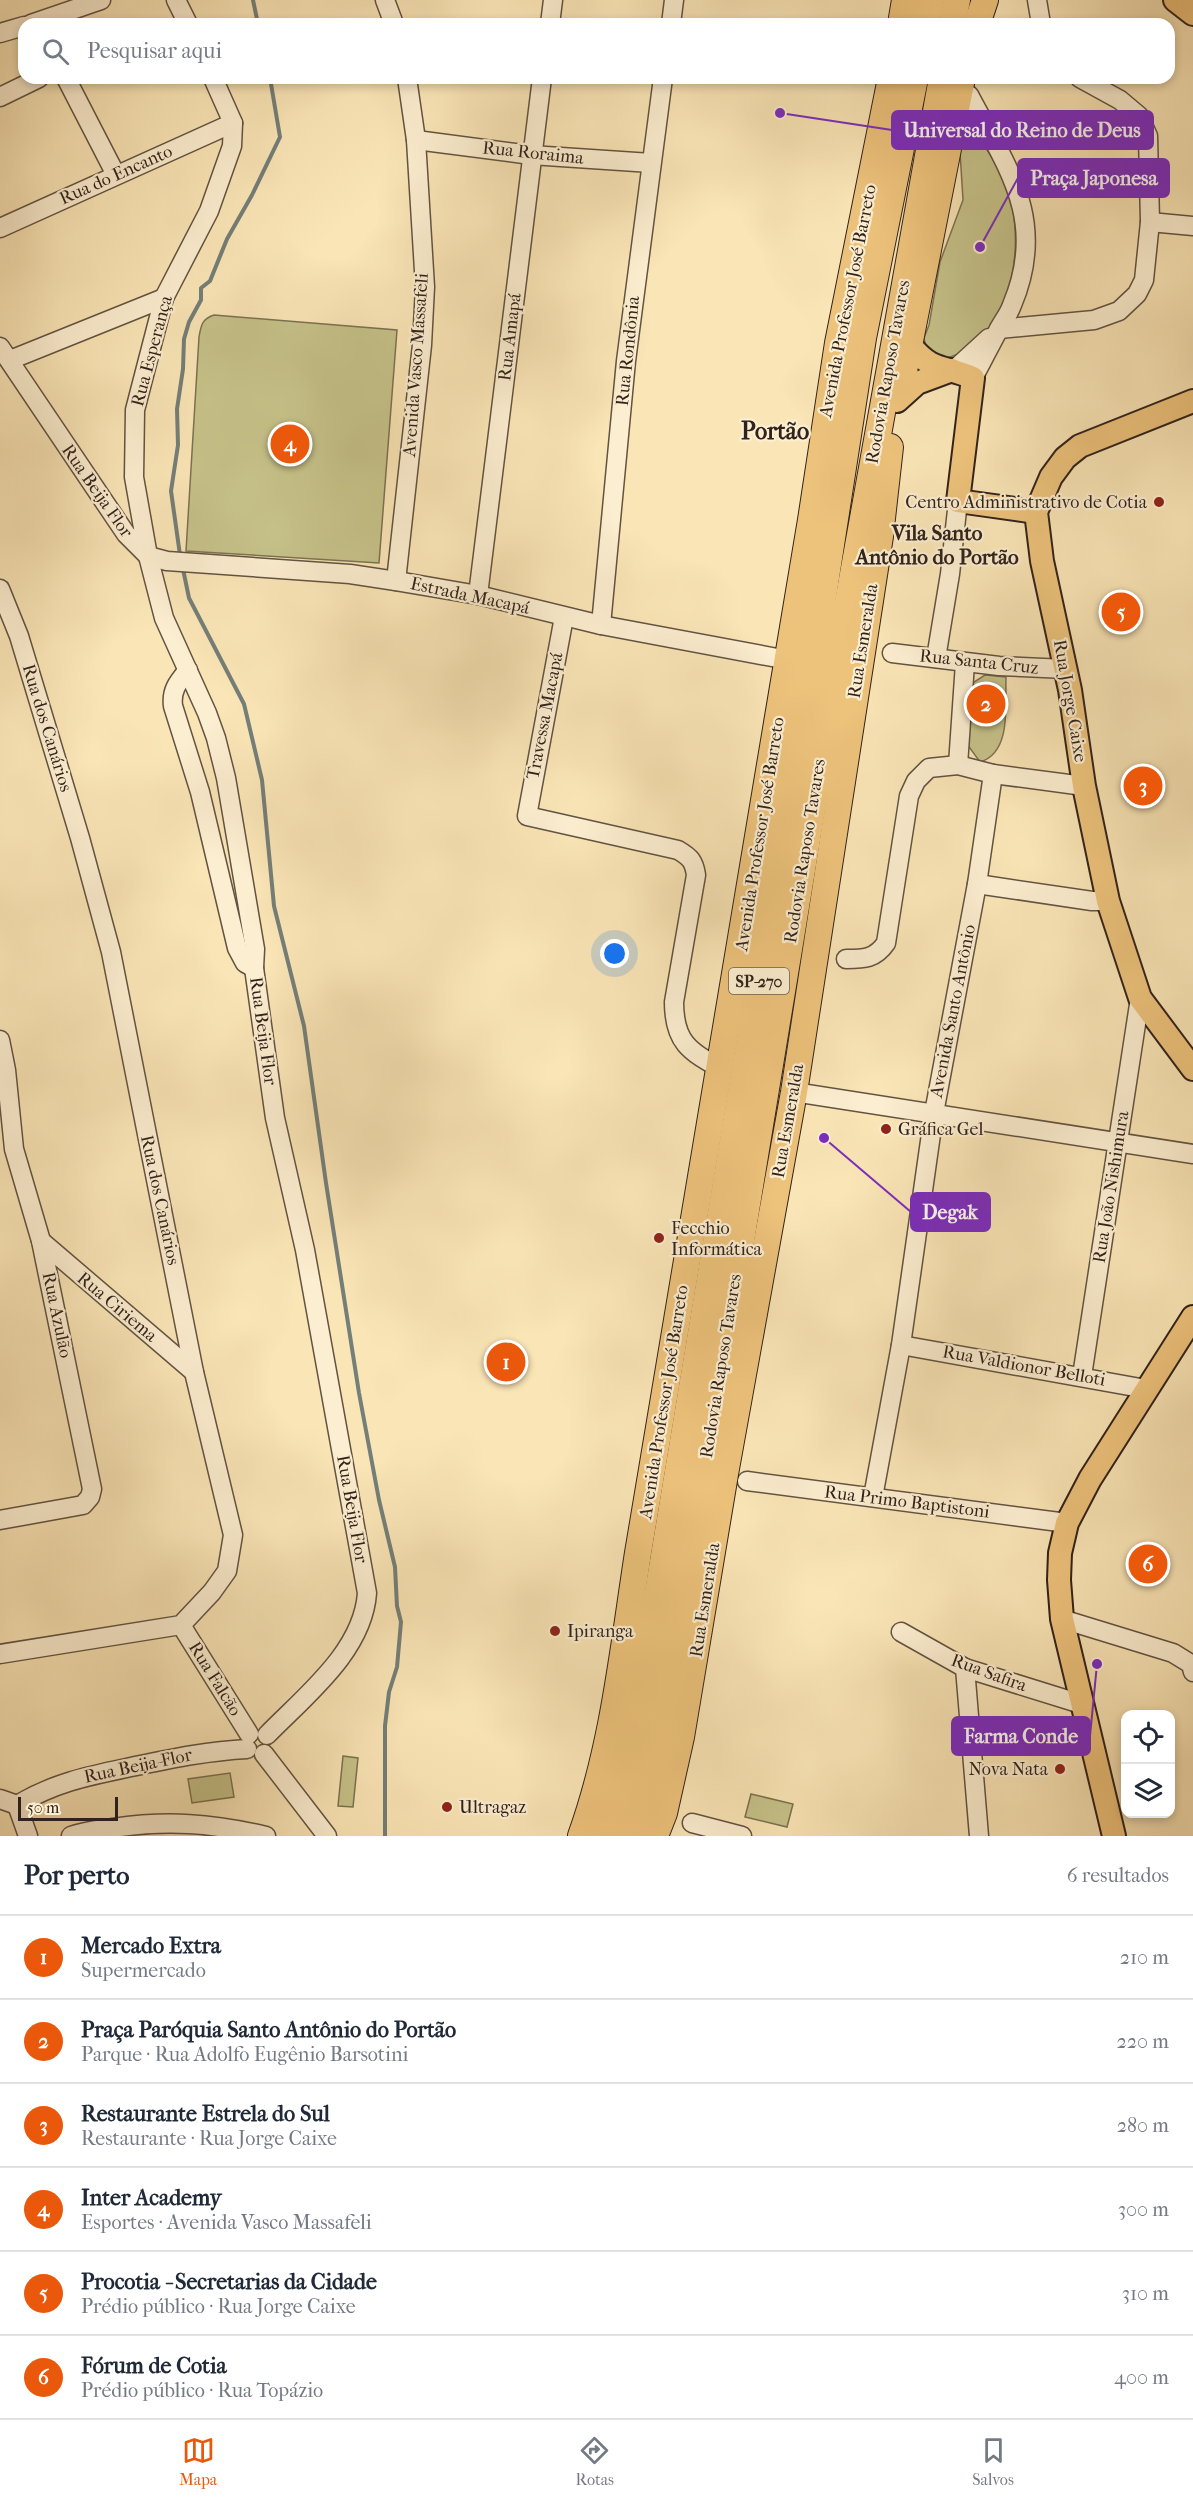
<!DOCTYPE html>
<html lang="pt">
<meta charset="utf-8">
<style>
:root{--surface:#fff;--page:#f6f6f7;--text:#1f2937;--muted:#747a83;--line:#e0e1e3;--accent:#ea580c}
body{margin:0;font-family:"IM FELL French Canon",serif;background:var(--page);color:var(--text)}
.controls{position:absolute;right:18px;bottom:18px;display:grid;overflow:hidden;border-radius:12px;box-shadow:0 3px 9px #0003}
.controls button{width:54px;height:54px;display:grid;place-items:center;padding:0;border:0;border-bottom:2px solid var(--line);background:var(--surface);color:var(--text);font:30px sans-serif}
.scale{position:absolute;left:18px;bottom:15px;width:100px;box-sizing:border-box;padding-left:6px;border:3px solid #30221c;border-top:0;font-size:16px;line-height:21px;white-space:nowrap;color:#30221c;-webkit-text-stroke:4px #fceed0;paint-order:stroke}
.you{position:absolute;left:615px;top:954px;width:21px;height:21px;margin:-15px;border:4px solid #fff;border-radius:50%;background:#1a73e8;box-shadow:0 0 0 9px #1a73e833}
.badge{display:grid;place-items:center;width:39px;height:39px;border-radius:50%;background:var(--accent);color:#fff;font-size:20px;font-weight:700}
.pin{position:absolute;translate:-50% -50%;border:3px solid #fff;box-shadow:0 2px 6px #0006}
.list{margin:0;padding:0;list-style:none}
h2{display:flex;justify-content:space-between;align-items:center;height:78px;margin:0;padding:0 24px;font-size:26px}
h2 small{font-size:20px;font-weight:400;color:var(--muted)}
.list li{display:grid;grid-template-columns:39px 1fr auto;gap:18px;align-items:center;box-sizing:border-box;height:84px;padding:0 24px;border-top:2px solid var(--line)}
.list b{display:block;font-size:22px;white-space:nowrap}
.list p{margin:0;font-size:20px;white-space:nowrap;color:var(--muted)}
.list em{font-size:20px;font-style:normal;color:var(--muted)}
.icon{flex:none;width:33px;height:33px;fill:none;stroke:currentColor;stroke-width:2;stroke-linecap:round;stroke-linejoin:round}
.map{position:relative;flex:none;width:1193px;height:1836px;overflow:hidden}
.search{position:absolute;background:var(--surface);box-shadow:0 3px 9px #0003;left:18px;right:18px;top:18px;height:66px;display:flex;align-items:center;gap:15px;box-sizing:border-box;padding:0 21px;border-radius:18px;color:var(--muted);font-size:22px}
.sheet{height:582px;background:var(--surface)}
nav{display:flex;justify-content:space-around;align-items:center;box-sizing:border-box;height:84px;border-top:2px solid var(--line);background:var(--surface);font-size:16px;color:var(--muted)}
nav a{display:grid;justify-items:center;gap:3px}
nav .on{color:var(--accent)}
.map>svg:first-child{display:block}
.green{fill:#c6c289;stroke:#7b7252;stroke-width:1.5}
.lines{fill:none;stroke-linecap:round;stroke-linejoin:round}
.stream{stroke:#747f79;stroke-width:4}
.minor-casing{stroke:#625342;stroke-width:21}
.major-casing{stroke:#30221c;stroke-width:26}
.highway-casing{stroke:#30221c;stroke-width:28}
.minor{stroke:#fceed0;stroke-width:18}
.major{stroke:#edc27b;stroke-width:22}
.highway{stroke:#edc27b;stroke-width:26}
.poi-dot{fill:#8f2418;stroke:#fceed0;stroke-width:2}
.labels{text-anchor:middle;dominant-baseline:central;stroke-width:4.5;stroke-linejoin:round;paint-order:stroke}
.shield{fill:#fceed0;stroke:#6d5f52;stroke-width:1.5}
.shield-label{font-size:16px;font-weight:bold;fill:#30221c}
.street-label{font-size:18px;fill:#30221c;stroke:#fceed0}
.poi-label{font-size:18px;fill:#30221c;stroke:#fceed0;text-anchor:start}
.quarter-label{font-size:21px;font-weight:bold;fill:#30221c;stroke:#fceed0}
.district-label{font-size:24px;font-weight:bold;fill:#30221c;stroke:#fceed0}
.leader{fill:none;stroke:#7b2cbf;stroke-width:2}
.callout-dot{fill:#7b2cbf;stroke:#fceed0;stroke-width:2}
.callout{fill:#7b2cbf;stroke:#7b2cbf;stroke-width:2}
.callout-label{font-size:20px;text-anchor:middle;font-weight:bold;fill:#fff}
</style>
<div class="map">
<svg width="1193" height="1836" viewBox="0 0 1193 1836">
<rect width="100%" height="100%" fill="#fae5b6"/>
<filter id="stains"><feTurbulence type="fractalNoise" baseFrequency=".00333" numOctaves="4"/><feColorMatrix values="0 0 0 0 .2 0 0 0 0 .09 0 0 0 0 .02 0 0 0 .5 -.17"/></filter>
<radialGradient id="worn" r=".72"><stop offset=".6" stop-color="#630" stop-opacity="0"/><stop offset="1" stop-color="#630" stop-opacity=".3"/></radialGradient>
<!-- green -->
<g class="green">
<path d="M962,113c18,27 39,53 48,84 16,59 -2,151 -72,163l-11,-7 -3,-15 5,-13 11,-63 23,-62 -4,-64z"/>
<path d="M214,315l183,15 -18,233 -193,-12 13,-214c2,-12 3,-18 15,-22z"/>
<path d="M985,675l21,2c-1,27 6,76 -26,85l-13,-18 4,-60z"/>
<polygon points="343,1756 358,1758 353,1807 338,1806"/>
<polygon points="230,1773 234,1797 192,1803 188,1779"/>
<polygon points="751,1794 793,1804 787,1827 745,1817"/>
</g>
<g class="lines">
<!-- stream -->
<g class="stream">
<polyline points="253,0 258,24"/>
<polyline points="180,555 171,491 178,445 177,409 183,369 184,339 189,322 201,300 201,288 210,281 227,239 252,195 280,137 270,78"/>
<polyline points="183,569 189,598 244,704 262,780 274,906 304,1026 326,1183 359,1393 379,1500 395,1567 397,1606 401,1622 397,1667 389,1692 385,1726 385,1836"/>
</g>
<!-- minor casing -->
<g class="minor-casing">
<g id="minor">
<polyline points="176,0 188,24"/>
<polyline points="385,0 394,24"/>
<polyline points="1037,0 1041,24"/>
<polyline points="31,24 101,0"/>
<polyline points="550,24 553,0"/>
<polyline points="671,24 674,0"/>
<polyline points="0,33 24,26"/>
<polyline points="66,78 116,175"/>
<path d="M213,78l20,45 -1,23 -23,65 -45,87 -29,112 -1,67 14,79 16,62 43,95 9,25 10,40 29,171 -1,19 21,150 30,132 62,343c-4,58 -61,102 -100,142"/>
<path d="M969,95c38,72 79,125 43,210 -3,9 -9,16 -13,24 -9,16 -17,33 -26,49"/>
<polyline points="0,97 39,78"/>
<polyline points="416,140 531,155 651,163"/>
<polyline points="1150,222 1193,226"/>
<polyline points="0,228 233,123"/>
<polyline points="999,329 1094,320 1119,311 1137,294 1144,280 1150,222 1148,136 1139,116 1120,100 1080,78"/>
<polyline points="0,347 126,534 148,556 167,561 350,574 396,581 478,595 601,625 788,660"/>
<polyline points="10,360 164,298"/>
<polyline points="954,370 989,338"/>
<polyline points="396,581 422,345 425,287 416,140 407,78"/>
<polyline points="0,589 19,636 80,838 111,952 194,1372 233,1535 227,1571 212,1592 181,1625 0,1654"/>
<polyline points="478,595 542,78"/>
<path d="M564,617l-37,199 151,34c12,7 16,11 18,25l-22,127c0,40 15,49 47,67"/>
<polyline points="601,625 626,361 663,78"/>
<polyline points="892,653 999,666 1066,669"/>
<polyline points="936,658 950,574 958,501"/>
<path d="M188,670c-10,12 -17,20 -15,36l27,86 37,156 8,15 9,5"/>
<polyline points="958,765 965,663"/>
<polyline points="977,884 1092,901 1108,901"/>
<path d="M846,959c18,0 29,0 40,-16l23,-147 7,-15 13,-13 29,-3 35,9 91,12"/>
<polyline points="0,1040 6,1070 14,1149 41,1241 92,1489 90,1497 83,1505 0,1520"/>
<polyline points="794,1092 1193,1154"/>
<polyline points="41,1241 194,1372"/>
<polyline points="901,1345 1146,1389"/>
<polyline points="1082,1376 1140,998"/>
<polyline points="747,1481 1067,1523"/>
<polyline points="873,1497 901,1345 934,1113 977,884 993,774"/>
<polyline points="1062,1619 1173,1653 1191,1664 1193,1672"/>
<polyline points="181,1625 249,1734"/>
<polyline points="901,1632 965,1668 1081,1704"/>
<polyline points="965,1668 979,1836"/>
<polyline points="264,1754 327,1836"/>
<path d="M0,1799l17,6c39,-23 71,-29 114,-38 39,-8 76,-16 116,-18"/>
<polyline points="17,1805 28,1836"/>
<polyline points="692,1823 742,1836"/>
<path d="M71,1836c13,-5 27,-6 42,-8 54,-8 99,-5 153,8"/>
</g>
</g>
<!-- major casing -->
<g class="major-casing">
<g id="major">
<polyline points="1175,0 1193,14"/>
<path d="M911,346c22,27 33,19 62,32l-15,123 78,11"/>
<polyline points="897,401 917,383 952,370"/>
<polyline points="1193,401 1080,446 1065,458 1051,477 1036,512 1042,561 1070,690 1084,786 1108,901 1140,998 1193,1069"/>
<polyline points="1114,1836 1062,1619 1059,1580 1060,1553 1067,1523 1090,1479 1193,1317"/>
</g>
</g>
<!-- highway casing -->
<g class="highway-casing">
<g id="highway">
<polyline points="901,24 905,0"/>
<polyline points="926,24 931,0"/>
<polyline points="952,24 957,0"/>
<polyline points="977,24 985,0"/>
<polyline points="903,376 962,78"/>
<path d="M581,1836c33,-92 42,-187 57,-283l173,-1033 27,-177 53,-265"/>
<polyline points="606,1836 620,1796 634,1736 818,629 863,338 915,78"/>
<polyline points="631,1836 643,1797 666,1697 825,730 942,78"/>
<polyline points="655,1836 664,1813 681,1737 725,1474 794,1092 880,536 890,447"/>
</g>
</g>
<!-- minor -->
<use href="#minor" class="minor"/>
<!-- major -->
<use href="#major" class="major"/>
<!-- highway -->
<use href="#highway" class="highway"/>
</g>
<!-- markers -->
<g class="poi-dot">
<circle cx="1159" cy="502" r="6"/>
<circle cx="886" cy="1129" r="6"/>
<circle cx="659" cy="1238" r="6"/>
<circle cx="555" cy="1631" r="6"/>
<circle cx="1060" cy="1769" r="6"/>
<circle cx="447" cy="1807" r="6"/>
</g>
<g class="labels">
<!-- shield labels -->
<rect class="shield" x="729" y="968" width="60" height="26" rx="4.5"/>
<g class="shield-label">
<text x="759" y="981">SP-270</text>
</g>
<!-- street labels -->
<g class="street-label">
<text transform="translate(533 153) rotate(6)">Rua Roraima</text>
<text transform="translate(116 175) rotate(-24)">Rua do Encanto</text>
<text transform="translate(848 301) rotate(-79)">Avenida Professor José Barreto</text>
<text transform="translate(510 337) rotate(-83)">Rua Amapá</text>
<text transform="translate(152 351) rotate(-75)">Rua Esperança</text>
<text transform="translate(628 351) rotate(-84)">Rua Rondônia</text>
<text transform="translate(416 365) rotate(-86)">Avenida Vasco Massafeli</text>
<text transform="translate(888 372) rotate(-80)">Rodovia Raposo Tavares</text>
<text transform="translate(97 491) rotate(55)">Rua Beija Flor</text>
<text transform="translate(470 596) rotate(12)">Estrada Macapá</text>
<text transform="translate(863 641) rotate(-81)">Rua Esmeralda</text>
<text transform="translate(979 662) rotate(6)">Rua Santa Cruz</text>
<text transform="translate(1070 701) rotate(80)">Rua Jorge Caixe</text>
<text transform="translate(545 716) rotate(-79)">Travessa Macapá</text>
<text transform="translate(47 728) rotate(73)">Rua dos Canários</text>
<text transform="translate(760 834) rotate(-81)">Avenida Professor José Barreto</text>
<text transform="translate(805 851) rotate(-81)">Rodovia Raposo Tavares</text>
<text transform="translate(953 1011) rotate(-79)">Avenida Santo Antônio</text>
<text transform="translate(263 1031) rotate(82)">Rua Beija Flor</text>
<text transform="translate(788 1121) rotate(-80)">Rua Esmeralda</text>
<text transform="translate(1111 1187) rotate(-81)">Rua João Nishimura</text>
<text transform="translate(160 1200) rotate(78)">Rua dos Canários</text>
<text transform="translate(117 1307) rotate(40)">Rua Ciriema</text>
<text transform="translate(57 1315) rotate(78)">Rua Azulão</text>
<text transform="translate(721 1366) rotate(-81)">Rodovia Raposo Tavares</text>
<text transform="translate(1024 1366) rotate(10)">Rua Valdionor Belloti</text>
<text transform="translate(664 1402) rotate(-81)">Avenida Professor José Barreto</text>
<text transform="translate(907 1502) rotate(7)">Rua Primo Baptistoni</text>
<text transform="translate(352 1509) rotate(80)">Rua Beija Flor</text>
<text transform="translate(705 1600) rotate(-81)">Rua Esmeralda</text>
<text transform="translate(989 1673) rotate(20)">Rua Safira</text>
<text transform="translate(215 1679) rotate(58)">Rua Falcão</text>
<text transform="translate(138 1766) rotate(-12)">Rua Beija-Flor</text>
</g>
<!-- poi labels -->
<g class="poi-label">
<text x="1147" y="502" text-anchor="end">Centro Administrativo de Cotia</text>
<text x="898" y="1129">Gráfica Gel</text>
<text x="671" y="1228">Fecchio<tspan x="671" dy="21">Informática</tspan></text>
<text x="567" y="1631">Ipiranga</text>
<text x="1048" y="1769" text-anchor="end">Nova Nata</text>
<text x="459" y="1807">Ultragaz</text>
</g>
<!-- quarter labels -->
<g class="quarter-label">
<text x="937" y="533">Vila Santo<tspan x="937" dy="24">Antônio do Portão</tspan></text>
</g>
<!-- district labels -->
<g class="district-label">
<text x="775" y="431">Portão</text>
</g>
</g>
<!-- callouts -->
<path class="leader" d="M780 113L892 130M980 247L1018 178M824 1138L911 1212M1097 1664L1090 1736"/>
<g class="callout-dot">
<circle cx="780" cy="113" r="6"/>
<circle cx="980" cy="247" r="6"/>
<circle cx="824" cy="1138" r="6"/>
<circle cx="1097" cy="1664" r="6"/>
</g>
<g class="callout">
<rect x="892" y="111" width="261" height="38" rx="6"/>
<rect x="1018" y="159" width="151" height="38" rx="6"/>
<rect x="911" y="1193" width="79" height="38" rx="6"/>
<rect x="952" y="1717" width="138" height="38" rx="6"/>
</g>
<g class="callout-label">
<text x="1022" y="137">Universal do Reino de Deus</text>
<text x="1094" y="185">Praça Japonesa</text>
<text x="950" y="1219">Degak</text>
<text x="1021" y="1743">Farma Conde</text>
</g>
<rect width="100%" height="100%" filter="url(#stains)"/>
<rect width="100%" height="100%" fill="url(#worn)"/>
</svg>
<div class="controls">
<button><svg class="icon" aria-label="locate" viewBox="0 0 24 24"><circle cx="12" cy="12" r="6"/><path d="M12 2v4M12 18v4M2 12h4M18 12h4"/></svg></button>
<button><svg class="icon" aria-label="layers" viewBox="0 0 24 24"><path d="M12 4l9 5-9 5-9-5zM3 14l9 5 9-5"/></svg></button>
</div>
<div class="scale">50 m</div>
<div class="you"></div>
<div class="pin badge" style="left:506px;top:1362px">1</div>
<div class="pin badge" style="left:986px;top:704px">2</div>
<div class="pin badge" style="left:1143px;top:786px">3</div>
<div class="pin badge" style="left:290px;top:444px">4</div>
<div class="pin badge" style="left:1121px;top:612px">5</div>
<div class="pin badge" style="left:1148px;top:1564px">6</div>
<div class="search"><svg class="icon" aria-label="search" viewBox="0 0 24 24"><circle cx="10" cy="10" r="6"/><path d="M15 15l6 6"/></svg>Pesquisar aqui</div>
</div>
<section class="sheet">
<h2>Por perto<small>6 resultados</small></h2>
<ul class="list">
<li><span class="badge">1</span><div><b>Mercado Extra</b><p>Supermercado</p></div><em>210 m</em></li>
<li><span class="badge">2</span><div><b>Praça Paróquia Santo Antônio do Portão</b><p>Parque · Rua Adolfo Eugênio Barsotini</p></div><em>220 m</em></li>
<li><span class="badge">3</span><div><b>Restaurante Estrela do Sul</b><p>Restaurante · Rua Jorge Caixe</p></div><em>280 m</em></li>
<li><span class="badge">4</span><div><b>Inter Academy</b><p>Esportes · Avenida Vasco Massafeli</p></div><em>300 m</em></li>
<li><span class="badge">5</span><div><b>Procotia - Secretarias da Cidade</b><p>Prédio público · Rua Jorge Caixe</p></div><em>310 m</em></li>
<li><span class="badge">6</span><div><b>Fórum de Cotia</b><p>Prédio público · Rua Topázio</p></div><em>400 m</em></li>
</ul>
</section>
<nav>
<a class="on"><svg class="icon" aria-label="map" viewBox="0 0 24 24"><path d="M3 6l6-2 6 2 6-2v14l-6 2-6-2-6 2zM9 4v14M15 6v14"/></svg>Mapa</a>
<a><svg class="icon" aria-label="directions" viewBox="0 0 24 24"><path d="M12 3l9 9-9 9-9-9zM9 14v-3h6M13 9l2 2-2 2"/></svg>Rotas</a>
<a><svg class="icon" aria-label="saved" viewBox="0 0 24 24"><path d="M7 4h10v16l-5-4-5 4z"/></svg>Salvos</a>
</nav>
